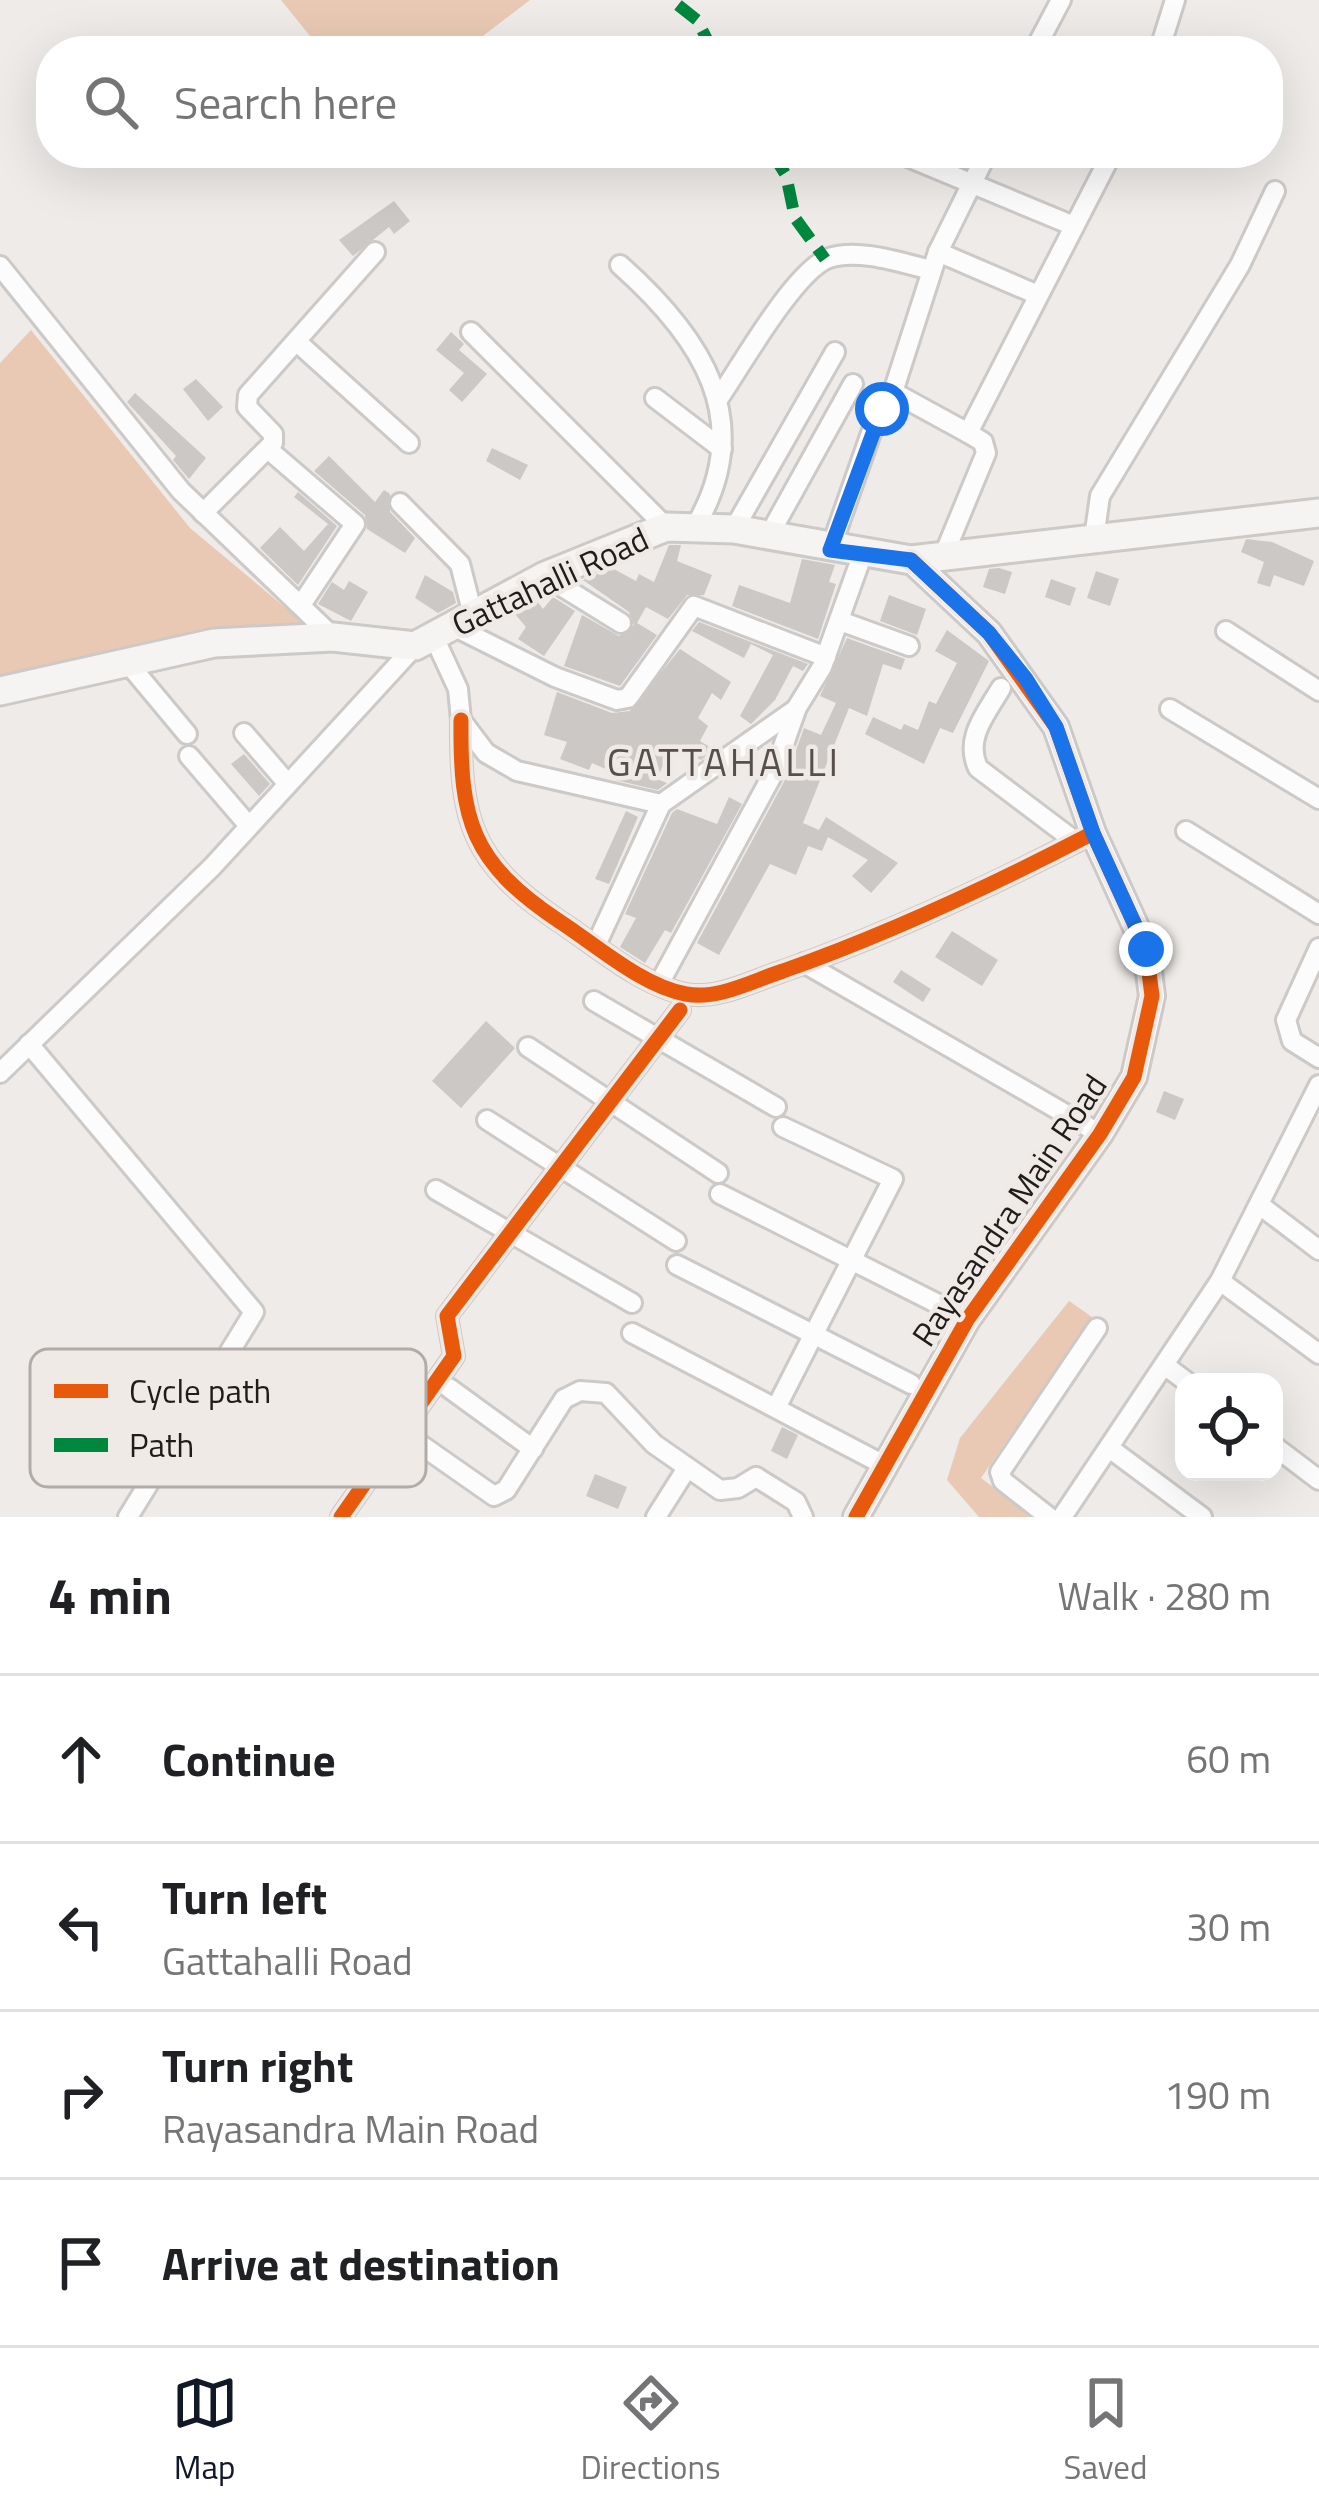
<!DOCTYPE html>
<meta charset="utf-8">
<style>
:root{--surface:#fff;--page:#f6f6f6;--text:#202124;--muted:#757577;--line:#e0e0e0;--accent:#111827}
body{margin:0;font-family:"Titillium Web",sans-serif;background:var(--page);color:var(--text)}
.controls{position:absolute;right:36px;bottom:36px;display:grid;overflow:hidden;border-radius:24px;box-shadow:0 12px 48px #0002}
.controls button{width:108px;height:108px;display:grid;place-items:center;padding:0;border:0;border-bottom:3px solid var(--line);background:var(--surface);color:var(--text);font:60px sans-serif}
.stop{position:absolute;width:36px;height:36px;margin:-27px;border:9px solid #1a73e8;border-radius:50%;background:#fff}
.stop.end{background:#1a73e8;border-color:#fff;box-shadow:0 3px 12px #0008}
.list{margin:0;padding:0;list-style:none}
h2{display:flex;justify-content:space-between;align-items:center;height:156px;margin:0;padding:0 48px;font-size:51px}
h2 small{font-size:39px;font-weight:400;color:var(--muted)}
.list li{display:grid;grid-template-columns:78px 1fr auto;gap:36px;align-items:center;box-sizing:border-box;height:168px;padding:0 48px;border-top:3px solid var(--line)}
.list b{display:block;font-size:45px;white-space:nowrap}
.list p{margin:0;font-size:39px;white-space:nowrap;color:var(--muted)}
.list em{font-size:39px;font-style:normal;color:var(--muted)}
.icon{flex:none;width:66px;height:66px;fill:none;stroke:currentColor;stroke-width:2;stroke-linecap:round;stroke-linejoin:round}
.map{position:relative;flex:none;width:1319px;height:1517px;overflow:hidden}
.search{position:absolute;background:var(--surface);box-shadow:0 12px 48px #0002;left:36px;right:36px;top:36px;height:132px;display:flex;align-items:center;gap:30px;box-sizing:border-box;padding:0 42px;border-radius:48px;color:var(--muted);font-size:45px}
.sheet{height:828px;background:var(--surface)}
nav{display:flex;justify-content:space-around;align-items:center;box-sizing:border-box;height:168px;border-top:3px solid var(--line);background:var(--surface);font-size:33px;color:var(--muted)}
nav a{display:grid;justify-items:center;gap:6px}
nav .on{color:var(--accent)}
.map>svg:first-child{display:block}
.green{fill:#e9c9b4}
.building{fill:#cbc8c6}
.lines{fill:none;stroke-linecap:round;stroke-linejoin:round}
.minor-casing{stroke:#ccc9c7;stroke-width:24}
.tertiary-casing{stroke:#ccc9c7;stroke-width:30}
.secondary-casing{stroke:#ccc9c7;stroke-width:33}
.minor{stroke:#fcfcfc;stroke-width:18}
.tertiary{stroke:#fcfcfc;stroke-width:24}
.secondary{stroke:#f6f4f2;stroke-width:27}
.quiet{stroke:#00873e;stroke-width:12;stroke-dasharray:24 12;stroke-linecap:butt}
.cycleway-casing{stroke:#f0eae6;stroke-width:22}
.cycleway{stroke:#e8590c;stroke-width:15}
.route{stroke:#1a73e8;stroke-width:15}
.labels{text-anchor:middle;dominant-baseline:central;stroke-width:9;stroke-linejoin:round;paint-order:stroke}
.street-label{font-size:33px;fill:#1f1d1c;stroke:#f0eae6}
.quarter-label{font-size:39px;letter-spacing:3px;fill:#55504d;stroke:#f0eae6}
.key{fill:#f0eae6;stroke:#b1aca9;stroke-width:3}
.key-label{font-size:33px;fill:#1f1d1c}
</style>
<div class="map">
<svg width="1319" height="1517" viewBox="0 0 1319 1517">
<rect width="100%" height="100%" fill="#eeebe8"/>
<!-- green -->
<g class="green">
<polygon points="281,0 530,0 463,51 322,51"/>
<polygon points="31,330 190,528 311,629 156,640 0,679 0,363"/>
<polygon points="1069,1301 1092,1317 981,1478 1033,1517 979,1517 947,1480 960,1438"/>
</g>
<!-- building -->
<g class="building">
<polygon points="394,201 410,221 394,234 389,227 353,256 339,240"/>
<polygon points="451,332 464,344 459,350 487,374 462,402 449,390 464,373 436,350"/>
<polygon points="196,379 223,407 208,421 183,389"/>
<polygon points="135,393 206,458 189,479 173,460 176,456 127,402"/>
<polygon points="492,448 528,465 520,480 486,461"/>
<polygon points="329,456 375,502 384,490 390,494 390,512 415,538 405,553 367,529 365,515 314,471"/>
<polygon points="298,492 337,526 298,585 260,548 280,527 304,551 328,524 294,497"/>
<polygon points="1246,539 1272,542 1314,561 1304,586 1274,575 1270,587 1257,583 1264,562 1241,552"/>
<polygon points="669,545 681,545 677,561 712,575 704,595 687,595 668,619 646,607 637,623 657,635 620,686 564,666 582,615 619,636 634,625 629,612 583,580 612,568 636,581 639,574 654,582"/>
<polygon points="802,559 835,565 829,582 836,584 818,639 732,606 739,585 790,603"/>
<polygon points="999,568 1012,572 1005,594 983,587 989,569"/>
<polygon points="1096,571 1119,579 1110,606 1087,598"/>
<polygon points="425,575 453,592 456,603 438,613 415,598"/>
<polygon points="1051,579 1076,588 1070,606 1045,597"/>
<polygon points="349,581 368,592 351,621 318,604 332,582 344,590"/>
<polygon points="889,595 926,609 917,635 880,621"/>
<polygon points="553,597 575,611 544,656 518,639 526,627 515,614 537,601 543,609"/>
<polygon points="699,622 808,664 803,671 793,666 775,700 751,724 740,716 773,655 751,644 744,658 692,631"/>
<polygon points="947,630 989,661 953,733 940,728 924,764 865,734 873,717 901,730 904,724 918,730 929,701 936,704 957,663 935,651"/>
<polygon points="847,638 905,659 901,670 883,664 867,716 849,708 803,823 819,830 826,817 898,863 871,893 852,876 868,860 828,837 822,851 808,846 796,875 770,864 719,955 697,943 786,778 804,728 821,735 836,703 820,696"/>
<polygon points="680,649 731,682 721,700 712,693 698,718 708,726 700,741 710,747 706,756 701,760 672,745 657,779 667,783 658,790 615,780 617,774 592,763 589,770 560,759 567,742 544,735 557,692 612,713 630,711"/>
<polygon points="244,754 270,784 259,796 231,764"/>
<polygon points="729,797 742,804 671,933 665,930 645,963 620,947 636,918 625,914 672,813 677,809 717,824"/>
<polygon points="626,811 638,817 609,884 595,879"/>
<polygon points="952,931 998,960 982,986 935,957"/>
<polygon points="901,970 931,989 923,1002 893,982"/>
<polygon points="486,1021 515,1048 461,1108 432,1081"/>
<polygon points="1164,1091 1184,1099 1175,1120 1156,1112"/>
<polygon points="782,1427 798,1435 787,1459 771,1451"/>
<polygon points="595,1474 627,1487 618,1509 586,1496"/>
</g>
<g class="lines">
<!-- minor casing -->
<g class="minor-casing">
<g id="minor">
<polyline points="1034,51 1061,0"/>
<polyline points="1159,51 1175,0"/>
<polyline points="898,153 1074,226"/>
<polyline points="938,252 1038,295"/>
<path d="M620,265c81,72 137,155 76,260"/>
<polyline points="0,266 181,491 333,637"/>
<polyline points="471,332 666,527"/>
<polyline points="296,341 409,443"/>
<polyline points="893,392 968,433"/>
<polyline points="655,398 722,449"/>
<path d="M719,398c22,-32 76,-128 110,-140 29,-10 73,5 102,12"/>
<polyline points="269,450 355,524 301,605"/>
<polyline points="400,503 460,564 473,615"/>
<polyline points="203,513 273,443 273,434 247,407 248,395 375,252"/>
<polyline points="734,529 835,352"/>
<polyline points="768,537 853,384"/>
<polyline points="1094,538 1100,496 1240,265 1275,191"/>
<polyline points="830,550 877,416 893,392 938,252 987,153"/>
<polyline points="943,557 986,453 983,442 968,433 1112,153"/>
<polyline points="545,576 621,623"/>
<polyline points="840,621 909,646"/>
<polyline points="453,626 555,677 617,700 628,698 694,606 826,657"/>
<polyline points="1226,631 1319,691"/>
<polyline points="434,637 458,689 461,720 486,753 517,771 661,804 796,709 822,667 863,553"/>
<polyline points="127,662 187,734"/>
<path d="M1001,688c-15,26 -37,50 -23,80l98,74"/>
<polyline points="1170,709 1319,799"/>
<path d="M461,720c-1,101 10,142 98,201 37,24 83,65 127,73 32,6 66,-13 97,-23 108,-38 208,-85 310,-138"/>
<polyline points="244,733 288,784"/>
<polyline points="189,756 249,826"/>
<polyline points="1186,831 1319,914"/>
<polyline points="596,945 661,804"/>
<polyline points="1319,948 1286,1020 1292,1041 1319,1058"/>
<polyline points="804,963 1100,1134"/>
<polyline points="659,984 774,772 796,710"/>
<polyline points="594,1001 776,1107"/>
<polyline points="29,1044 254,1312 128,1517"/>
<polyline points="528,1047 718,1173"/>
<polyline points="0,1073 212,867 415,646"/>
<polyline points="487,1120 676,1241"/>
<polyline points="436,1190 632,1303"/>
<polyline points="720,1194 952,1311"/>
<polyline points="1261,1206 1319,1250"/>
<polyline points="677,1265 911,1384"/>
<polyline points="1220,1281 1319,1354"/>
<polyline points="632,1333 884,1465"/>
<polyline points="1167,1367 1187,1382"/>
<polyline points="449,1388 533,1449"/>
<polyline points="776,1408 893,1179 783,1127"/>
<polyline points="401,1431 494,1496 506,1490 564,1399 580,1391 606,1393 654,1444 720,1490 738,1488 756,1477 796,1502 803,1517"/>
<polyline points="1274,1446 1319,1480"/>
<polyline points="1112,1450 1202,1517"/>
<polyline points="341,1517 454,1356 447,1316 680,1010"/>
<polyline points="656,1517 687,1468"/>
<polyline points="1049,1517 1003,1481 1000,1472 1097,1328"/>
<polyline points="1062,1517 1220,1281 1319,1085"/>
</g>
</g>
<!-- tertiary casing -->
<g class="tertiary-casing">
<polyline id="tertiary" points="856,1517 967,1320 1100,1134 1134,1077 1152,996 1146,949 1093,833 1056,727 989,633 911,560"/>
</g>
<!-- secondary casing -->
<g class="secondary-casing">
<polyline id="secondary" points="0,691 214,643 333,637 415,646 545,576 666,527 734,529 911,560 1319,513"/>
</g>
<!-- minor -->
<use href="#minor" class="minor"/>
<!-- tertiary -->
<use href="#tertiary" class="tertiary"/>
<!-- secondary -->
<use href="#secondary" class="secondary"/>
<!-- quiet -->
<g class="quiet">
<polyline points="678,5 697,20 713,51"/>
<polyline points="772,153 786,175 795,218 825,259"/>
</g>
<!-- cycleway casing -->
<g class="cycleway-casing">
<g id="cycleway">
<path d="M461,720c-1,101 10,142 98,201 37,24 83,65 127,73 32,6 66,-13 97,-23 108,-38 208,-85 310,-138"/>
<polyline points="341,1517 454,1356 447,1316 680,1010"/>
<polyline points="856,1517 967,1320 1100,1134 1134,1077 1152,996 1146,949 1093,833 1056,727 989,633 911,560"/>
</g>
</g>
<!-- cycleway -->
<use href="#cycleway" class="cycleway"/>
</g>
<g class="lines">
<!-- route -->
<polyline class="route" points="882,409 830,550 911,560 989,633 1026,679 1056,727 1093,833 1146,949"/>
</g>
<g class="labels">
<!-- street labels -->
<g class="street-label">
<text transform="translate(550 581) rotate(-25)">Gattahalli Road</text>
<text transform="translate(1009 1210) rotate(-56)">Rayasandra Main Road</text>
</g>
<!-- quarter labels -->
<g class="quarter-label">
<text x="724" y="761">GATTAHALLI</text>
</g>
</g>
<!-- legend -->
<rect x="30" y="1349" width="396" height="138" rx="18" class="key"/>
<rect x="54" y="1384" width="54" height="14" fill="#e8590c"/>
<rect x="54" y="1438" width="54" height="14" fill="#00873e"/>
<g class="key-label">
<text x="129" y="1403">Cycle path</text>
<text x="129" y="1457">Path</text>
</g>
</svg>
<div class="controls">
<button><svg class="icon" aria-label="locate" viewBox="0 0 24 24"><circle cx="12" cy="12" r="6"/><path d="M12 2v4M12 18v4M2 12h4M18 12h4"/></svg></button>
</div>
<div class="stop" style="left:882px;top:409px"></div>
<div class="stop end" style="left:1146px;top:949px"></div>
<div class="search"><svg class="icon" aria-label="search" viewBox="0 0 24 24"><circle cx="10" cy="10" r="6"/><path d="M15 15l6 6"/></svg>Search here</div>
</div>
<section class="sheet">
<h2>4 min<small>Walk · 280 m</small></h2>
<ul class="list">
<li><svg class="icon" aria-label="ahead" viewBox="0 0 24 24"><path d="M12 20V5M6 11l6-6 6 6"/></svg><div><b>Continue</b></div><em>60 m</em></li>
<li><svg class="icon" aria-label="left" viewBox="0 0 24 24"><path d="M17 20v-9H6M10 6l-5 5 5 5"/></svg><div><b>Turn left</b><p>Gattahalli Road</p></div><em>30 m</em></li>
<li><svg class="icon" aria-label="right" viewBox="0 0 24 24"><path d="M7 20v-9h11M14 6l5 5-5 5"/></svg><div><b>Turn right</b><p>Rayasandra Main Road</p></div><em>190 m</em></li>
<li><svg class="icon" aria-label="arrive" viewBox="0 0 24 24"><path d="M6 21V4h12l-3 4 3 4H6"/></svg><div><b>Arrive at destination</b></div></li>
</ul>
</section>
<nav>
<a class="on"><svg class="icon" aria-label="map" viewBox="0 0 24 24"><path d="M3 6l6-2 6 2 6-2v14l-6 2-6-2-6 2zM9 4v14M15 6v14"/></svg>Map</a>
<a><svg class="icon" aria-label="directions" viewBox="0 0 24 24"><path d="M12 3l9 9-9 9-9-9zM9 14v-3h6M13 9l2 2-2 2"/></svg>Directions</a>
<a><svg class="icon" aria-label="saved" viewBox="0 0 24 24"><path d="M7 4h10v16l-5-4-5 4z"/></svg>Saved</a>
</nav>
